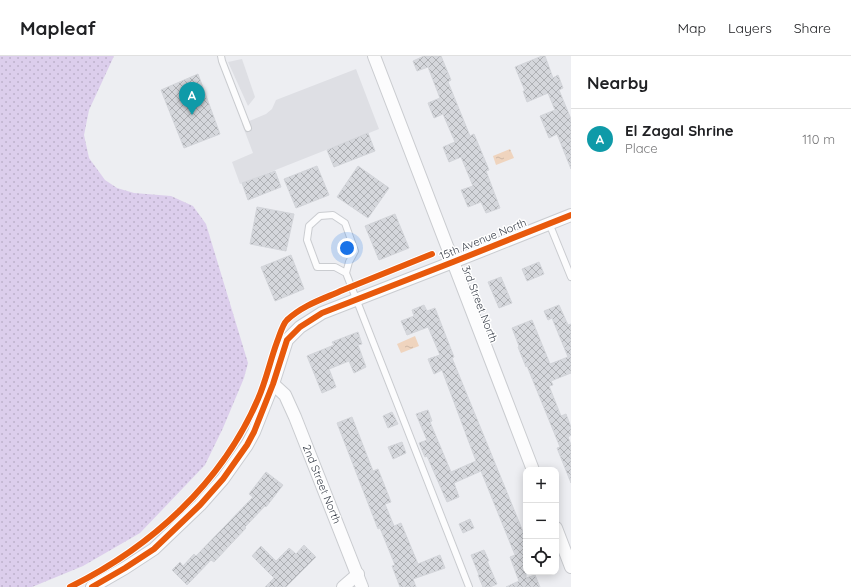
<!DOCTYPE html>
<meta charset="utf-8">
<style>
:root{--surface:#fff;--page:#f2f2f2;--text:#202124;--muted:#757577;--line:#e0e0e0;--accent:#2563eb}
body{margin:0;font-family:Quicksand,sans-serif;background:var(--page);color:var(--text)}
.controls{position:absolute;right:12px;bottom:12px;display:grid;overflow:hidden;border-radius:8px;box-shadow:0 2px 10px #0003}
.controls button{width:36px;height:36px;display:grid;place-items:center;padding:0;border:0;border-bottom:1px solid var(--line);background:var(--surface);color:var(--text);font:20px sans-serif}
.you{position:absolute;left:347px;top:192px;width:14px;height:14px;margin:-10px;border:3px solid #fff;border-radius:50%;background:#1a73e8;box-shadow:0 0 0 6px #1a73e833}
.badge{display:grid;place-items:center;width:26px;height:26px;border-radius:50%;background:var(--accent);color:#fff;font-size:13px;font-weight:700}
.pin{position:absolute;translate:-50% -33px;filter:drop-shadow(0 1px 2px #0008)}
.pin::after{content:'';position:absolute;top:21px;width:14px;height:12px;background:inherit;clip-path:polygon(0 0,100% 0,50% 100%)}
.list{margin:0;padding:0;list-style:none}
h2{display:flex;justify-content:space-between;align-items:center;height:52px;margin:0;padding:0 16px;font-size:17px}
h2 small{font-size:13px;font-weight:400;color:var(--muted)}
.list li{display:grid;grid-template-columns:26px 1fr auto;gap:12px;align-items:center;box-sizing:border-box;height:60px;padding:0 16px;border-top:1px solid var(--line)}
.list b{display:block;font-size:15px;white-space:nowrap}
.list p{margin:0;font-size:13px;white-space:nowrap;color:var(--muted)}
.list em{font-size:13px;font-style:normal;color:var(--muted)}
.icon{flex:none;width:22px;height:22px;fill:none;stroke:currentColor;stroke-width:2;stroke-linecap:round;stroke-linejoin:round}
.map{position:relative;flex:none;width:571px;height:531px;overflow:hidden}
header{display:flex;align-items:center;gap:24px;box-sizing:border-box;height:56px;padding:0 20px;background:var(--surface);border-bottom:1px solid var(--line)}
header strong{font-size:19px}
nav{display:flex;gap:22px;margin-inline-start:auto;font-size:14px}
main{display:flex}
aside{flex:1;background:var(--surface)}
.map>svg:first-child{display:block}
.grass{fill:url(#grass-dots)}
.parking{fill:#dedfe4}
.water{fill:url(#water-ripples)}
.building{fill:url(#building-cross-hatch);stroke:#d3d5da}
.lines{fill:none;stroke-linecap:round;stroke-linejoin:round}
.service-casing{stroke:#caccd0;stroke-width:8}
.minor-casing{stroke:#caccd0;stroke-width:14}
.service{stroke:#fcfcfd;stroke-width:6}
.minor{stroke:#fcfcfd;stroke-width:12}
.cycleway-casing{stroke:#fff;stroke-width:8}
.cycleway{stroke:#e8590c;stroke-width:6}
.labels{text-anchor:middle;dominant-baseline:central;stroke-width:3;stroke-linejoin:round;paint-order:stroke}
.street-label{font-size:11px;fill:#383e49;stroke:#fff}
</style>
<header>
<strong>Mapleaf</strong>
<nav><a>Map</a><a>Layers</a><a>Share</a></nav>
</header>
<main>
<div class="map">
<svg width="571" height="531" viewBox="0 0 571 531">
<defs>
<pattern id="grass-dots" width="8" height="8" patternUnits="userSpaceOnUse"><rect width="8" height="8" fill="#dcceec"/><path d="M2 2h.1M6 6h.1" fill="none" stroke="#beb2cc" stroke-width="1.8" stroke-linecap="round"/></pattern>
<pattern id="water-ripples" width="26" height="14" patternUnits="userSpaceOnUse"><rect width="26" height="14" fill="#efd4be"/><path d="M2 4q2-2 4 0t4 0M15 11q2-2 4 0t4 0" fill="none" stroke="#ceb7a5"/></pattern>
<pattern id="building-cross-hatch" width="8" height="8" patternUnits="userSpaceOnUse"><rect width="8" height="8" fill="#d5d7dc"/><path d="M0 0l8 8M0 8l8-8" fill="none" stroke="#aeb0b4"/></pattern>
</defs>
<rect width="100%" height="100%" fill="#edeef2"/>
<!-- grass -->
<polygon class="grass" points="0,0 114,0 89,54 84,79 89,102 105,124 117,132 134,137 171,140 193,150 206,168 248,307 244,322 223,372 205,409 140,477 83,510 32,531 0,531"/>
<!-- parking -->
<g class="parking">
<polygon points="242,3 255,41 248,50 228,6"/>
<polygon points="356,13 379,73 240,128 232,106 253,97 242,68 266,58 272,53 276,44"/>
</g>
<!-- water -->
<g class="water">
<polygon points="510,93 514,102 496,109 493,100"/>
<polygon points="415,280 419,290 401,297 397,288"/>
</g>
<!-- building -->
<g class="building">
<polygon points="424,0 441,0 451,24 448,26 470,80 474,78 489,114 486,115 500,152 486,157 481,146 468,151 461,134 473,130 461,101 449,106 443,91 455,86 443,58 434,62 428,47 440,42 428,11 417,15 413,5"/>
<polygon points="542,0 545,0 553,22 558,19 563,32 559,34 571,63 571,113 557,78 549,82 540,60 555,54 548,37 527,46 523,35 525,35 515,11"/>
<polygon points="198,18 220,78 184,92 161,34"/>
<polygon points="368,77 375,95 334,111 327,94"/>
<polygon points="317,110 329,139 296,152 284,123"/>
<polygon points="358,110 389,132 368,162 337,141"/>
<polygon points="275,115 281,131 248,144 242,127"/>
<polygon points="257,151 294,158 286,195 250,188"/>
<polygon points="395,158 409,192 379,204 365,170"/>
<polygon points="291,199 304,233 275,245 261,211"/>
<polygon points="539,206 544,218 527,225 522,213"/>
<polygon points="501,221 512,247 499,252 488,226"/>
<polygon points="424,249 427,255 435,252 454,301 452,302 526,483 526,522 535,519 540,531 506,531 519,525 510,501 515,499 481,415 454,427 459,441 447,446 427,400 425,401 419,387 427,384 416,358 428,354 432,365 430,366 451,416 476,405 442,314 434,318 428,303 440,299 428,271 407,279 401,265 414,260 412,254"/>
<polygon points="559,249 568,269 571,268 571,317 551,325 553,329 549,330 561,360 566,358 571,371 571,379 568,381 571,389 571,427 557,392 560,391 527,310 526,311 518,291 519,290 512,272 532,264 550,308 568,301 552,262 548,264 544,255"/>
<polygon points="358,276 362,288 358,289 366,311 354,317 349,305 329,313 336,331 322,337 307,300 334,289 332,286"/>
<polygon points="392,356 398,368 388,372 383,360"/>
<polygon points="352,361 373,415 378,413 391,446 385,448 394,470 401,467 418,508 440,499 445,512 413,523 416,531 400,531 392,510 395,509 380,472 378,473 337,367"/>
<polygon points="402,386 406,397 393,403 388,391"/>
<polygon points="266,416 283,429 266,451 265,450 245,471 246,472 214,506 211,504 187,529 172,514 180,506 183,510 194,498 196,500 253,441 249,438"/>
<polygon points="470,463 474,472 463,477 459,468"/>
<polygon points="304,489 316,501 286,531 265,531 274,522 252,500 261,490 276,505 289,492 296,498"/>
<polygon points="484,494 489,505 487,505 497,528 490,531 483,531 478,519 479,519 471,499"/>
</g>
<g class="lines">
<!-- service casing -->
<g class="service-casing">
<g id="service">
<polyline points="221,0 222,5 248,72"/>
<polyline points="549,167 571,221"/>
<polyline points="346,217 349,206 355,195 345,167 333,159 320,160 309,170 307,184 317,211 335,211 346,217 469,531"/>
</g>
</g>
<!-- minor casing -->
<g class="minor-casing">
<g id="minor">
<polyline points="374,0 533,414"/>
<polyline points="273,328 285,339 295,361 362,531"/>
<polyline points="556,472 571,511"/>
<polyline points="92,531 125,512 154,493 200,449 223,423 247,389 254,376 273,328 287,284 300,271 322,257 453,206 571,159"/>
<polyline points="343,531 358,518"/>
</g>
</g>
<!-- service -->
<use href="#service" class="service"/>
<!-- minor -->
<use href="#minor" class="minor"/>
<!-- cycleway casing -->
<g class="cycleway-casing">
<g id="cycleway">
<path d="M70,531c81,-40 152,-104 188,-188 8,-18 12,-38 19,-57 3,-7 5,-17 10,-22 16,-15 36,-21 56,-30 29,-12 59,-24 89,-36"/>
<polyline points="92,531 125,512 154,493 200,449 223,423 247,389 254,376 273,328 287,284 300,271 322,257 453,206 571,159"/>
</g>
</g>
<!-- cycleway -->
<use href="#cycleway" class="cycleway"/>
</g>
<g class="labels">
<!-- street labels -->
<g class="street-label">
<text transform="translate(483 183) rotate(-22)">15th Avenue North</text>
<text transform="translate(480 248) rotate(69)">3rd Street North</text>
<text transform="translate(322 428) rotate(68)">2nd Street North</text>
</g>
</g>
</svg>
<div class="controls">
<button>+</button>
<button>−</button>
<button><svg class="icon" aria-label="locate" viewBox="0 0 24 24"><circle cx="12" cy="12" r="6"/><path d="M12 2v4M12 18v4M2 12h4M18 12h4"/></svg></button>
</div>
<div class="you"></div>
<div class="pin badge" style="left:192px;top:59px;background:#0f9aa8">A</div>
</div>
<aside>
<h2>Nearby<small></small></h2>
<ul class="list">
<li><span class="badge" style="background:#0f9aa8">A</span><div><b>El Zagal Shrine</b><p>Place</p></div><em>110 m</em></li>
</ul>
</aside>
</main>
